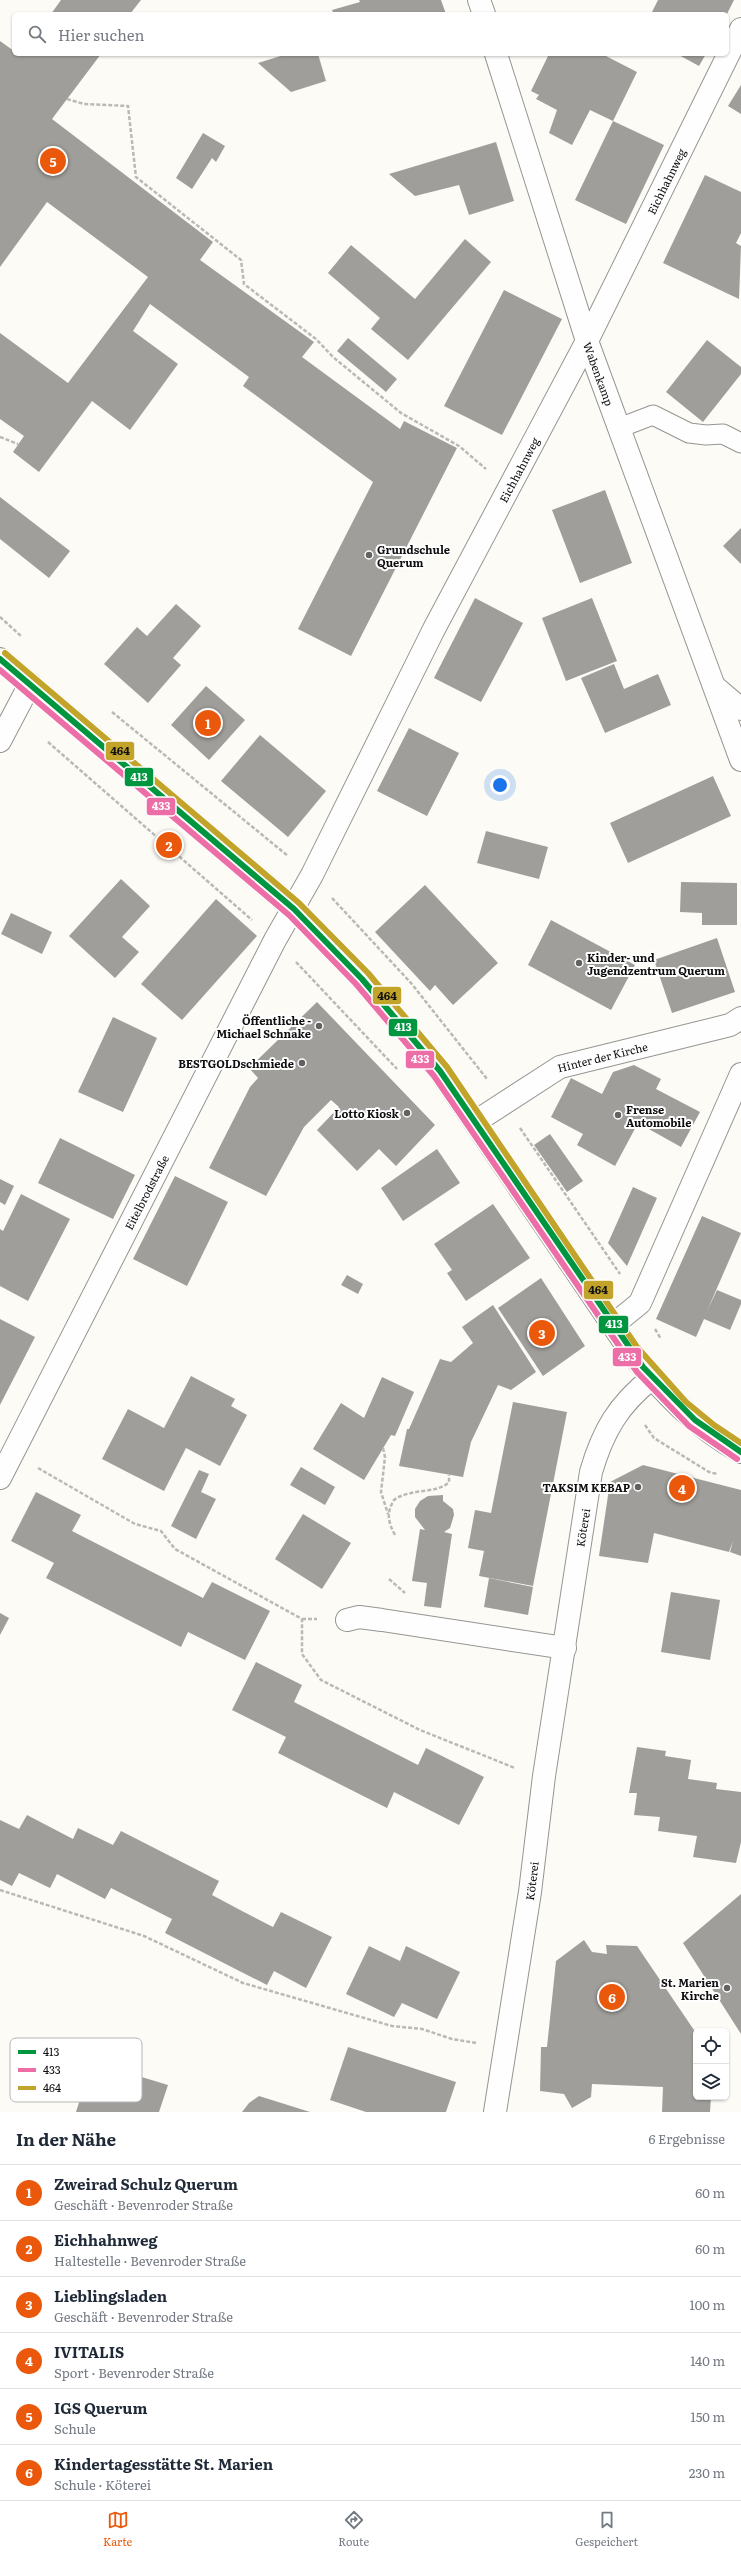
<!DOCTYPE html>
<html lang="de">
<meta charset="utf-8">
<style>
:root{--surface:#fff;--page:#f6f6f7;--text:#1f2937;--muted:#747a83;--line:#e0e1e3;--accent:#ea580c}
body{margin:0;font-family:Literata,serif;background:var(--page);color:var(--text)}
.controls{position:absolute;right:12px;bottom:12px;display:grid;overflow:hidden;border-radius:6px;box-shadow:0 1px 3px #0004}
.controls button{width:36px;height:36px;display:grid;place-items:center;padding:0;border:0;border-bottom:1px solid var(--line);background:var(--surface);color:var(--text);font:20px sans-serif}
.you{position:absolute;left:500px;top:785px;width:14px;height:14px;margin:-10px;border:3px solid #fff;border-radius:50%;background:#1a73e8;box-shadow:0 0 0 6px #1a73e833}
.badge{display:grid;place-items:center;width:26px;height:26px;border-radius:50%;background:var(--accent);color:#fff;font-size:13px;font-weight:700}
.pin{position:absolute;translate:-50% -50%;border:2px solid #fff;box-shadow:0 1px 4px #0006}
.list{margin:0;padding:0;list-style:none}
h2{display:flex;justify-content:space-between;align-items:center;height:52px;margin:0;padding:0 16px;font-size:17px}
h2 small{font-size:13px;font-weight:400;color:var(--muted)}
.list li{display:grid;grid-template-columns:26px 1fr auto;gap:12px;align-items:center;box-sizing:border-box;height:56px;padding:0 16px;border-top:1px solid var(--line)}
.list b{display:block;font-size:15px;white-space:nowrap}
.list p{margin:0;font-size:13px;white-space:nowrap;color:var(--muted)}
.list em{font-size:13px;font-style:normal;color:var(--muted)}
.icon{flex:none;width:22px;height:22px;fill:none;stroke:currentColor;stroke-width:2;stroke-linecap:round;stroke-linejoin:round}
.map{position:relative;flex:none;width:741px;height:2112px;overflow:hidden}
.search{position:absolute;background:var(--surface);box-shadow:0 1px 3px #0004;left:12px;right:12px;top:12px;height:44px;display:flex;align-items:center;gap:10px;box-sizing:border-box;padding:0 14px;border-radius:6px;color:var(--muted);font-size:15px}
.sheet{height:388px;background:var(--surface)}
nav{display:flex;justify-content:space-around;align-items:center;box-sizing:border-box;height:56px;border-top:1px solid var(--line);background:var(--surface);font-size:11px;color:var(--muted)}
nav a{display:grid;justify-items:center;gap:2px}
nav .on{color:var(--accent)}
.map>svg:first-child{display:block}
.building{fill:#a09e9a}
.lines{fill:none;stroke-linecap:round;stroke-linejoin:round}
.lane-casing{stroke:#969593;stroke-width:21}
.street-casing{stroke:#969593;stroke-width:24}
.secondary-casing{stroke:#8c8c89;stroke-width:24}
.path{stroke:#b9b9b8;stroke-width:2.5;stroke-dasharray:4 2;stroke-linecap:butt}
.lane{stroke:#fffefe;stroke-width:19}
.street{stroke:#fffefe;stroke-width:22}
.secondary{stroke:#f5f5eb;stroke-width:22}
.bus-1-casing{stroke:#fff;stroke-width:9}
.bus-2-casing{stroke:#fff;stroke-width:9}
.bus-3-casing{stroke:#fff;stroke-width:9}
.bus-1{stroke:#009640;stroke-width:6}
.bus-2{stroke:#ed6ea7;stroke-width:6}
.bus-3{stroke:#c3a42b;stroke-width:6}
.poi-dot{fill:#626260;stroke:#fff;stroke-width:1.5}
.labels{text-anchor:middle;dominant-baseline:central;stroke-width:4;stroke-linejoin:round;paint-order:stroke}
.street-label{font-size:11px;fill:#0f0f0f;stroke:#fff}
.poi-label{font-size:11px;font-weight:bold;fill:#0f0f0f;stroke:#fff;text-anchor:end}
.key{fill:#fff;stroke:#b7b7b7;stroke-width:1}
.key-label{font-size:11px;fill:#0f0f0f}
.line-badge{stroke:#fff;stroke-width:1.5}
.badge-label{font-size:11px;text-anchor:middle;font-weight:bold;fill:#fff}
.pale-badge-label{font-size:11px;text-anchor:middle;font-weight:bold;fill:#111}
</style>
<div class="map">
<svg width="741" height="2112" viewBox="0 0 741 2112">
<rect width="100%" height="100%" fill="#fcfbf5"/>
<!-- building -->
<g class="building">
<polygon points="61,0 141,0 130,14 51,14"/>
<polygon points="359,0 441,0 446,14 334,14 332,10 360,2"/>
<polygon points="658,0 734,0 727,14 651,14"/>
<polygon points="0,41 14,51 14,54 21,55 101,54 52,119 213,242 200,260 314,342 302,357 400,429 404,421 457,448 351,656 298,629 373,482 243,386 249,377 150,304 133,331 178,364 130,430 92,401 39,472 13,452 24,436 0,419 0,333 68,383 148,277 47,202 0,267"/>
<polygon points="287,54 318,54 326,81 291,92 258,63"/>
<polygon points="549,54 602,54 637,72 613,121 590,110 572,145 549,133 557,110 536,99 539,95 531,91"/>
<polygon points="677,54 706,54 699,66"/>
<polygon points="741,85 741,114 728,106"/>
<polygon points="613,121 664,145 626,224 575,200"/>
<polygon points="203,133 225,146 216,162 212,158 192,189 176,178"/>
<polygon points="496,142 514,201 469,215 459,185 415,196 389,174"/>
<polygon points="705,175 741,192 741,233 736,243 741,246 739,299 663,263"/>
<polygon points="465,239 491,262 408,360 371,329 380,318 328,273 351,245 415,299"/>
<polygon points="504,290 562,319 502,435 444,406"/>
<polygon points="348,338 397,379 386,392 337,351"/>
<polygon points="707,340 741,367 741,374 703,422 666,392"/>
<polygon points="605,490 632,563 580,583 552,510"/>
<polygon points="0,497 70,551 49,578 0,539"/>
<polygon points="741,528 741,564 723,546"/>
<polygon points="475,598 523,623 481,702 434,678"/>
<polygon points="592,598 617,661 566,681 542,618"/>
<polygon points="176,604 201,626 173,658 181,665 148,703 104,664 137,627 147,636"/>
<polygon points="614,664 624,689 658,674 671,705 605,733 581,678"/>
<polygon points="206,686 245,720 209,760 171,725"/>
<polygon points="409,728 459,753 427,816 377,791"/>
<polygon points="260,735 326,791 288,837 221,781"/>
<polygon points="713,776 731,816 628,863 610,823"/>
<polygon points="486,831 548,847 539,879 477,863"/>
<polygon points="121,879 150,906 122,937 139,952 115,978 69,936"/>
<polygon points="681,882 737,883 737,925 702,925 702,913 680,912"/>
<polygon points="425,885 498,963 453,1005 435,985 430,991 375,932"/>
<polygon points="216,899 257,936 182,1020 141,984"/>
<polygon points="11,913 52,932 42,954 1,934"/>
<polygon points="551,920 635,965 611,1010 528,965"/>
<polygon points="717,938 735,992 672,1013 654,960"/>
<polygon points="317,1002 435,1125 396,1166 379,1149 357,1171 317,1130 339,1107 331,1100 304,1127 266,1196 209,1168 250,1087 258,1078 249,1068"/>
<polygon points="113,1017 157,1038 123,1112 78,1092"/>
<polygon points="634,1065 661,1079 656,1089 700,1112 681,1147 638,1123 615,1166 577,1145 583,1134 551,1117 571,1078 602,1094 613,1072"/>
<polygon points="550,1134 583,1181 567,1192 534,1145"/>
<polygon points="60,1138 135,1175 113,1219 38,1183"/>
<polygon points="437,1149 460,1183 403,1221 381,1188"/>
<polygon points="175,1176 228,1202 187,1286 133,1259"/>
<polygon points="0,1179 14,1186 5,1205 0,1202"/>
<polygon points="633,1187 657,1198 627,1266 608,1243"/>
<polygon points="21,1194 70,1219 28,1301 0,1286 0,1229 3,1231"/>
<polygon points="493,1204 530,1258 466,1301 447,1273 452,1270 434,1244"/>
<polygon points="702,1216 741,1233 707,1311 717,1290 741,1300 741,1304 730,1330 704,1319 696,1337 656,1319"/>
<polygon points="347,1275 363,1284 358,1294 341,1285"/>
<polygon points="541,1278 585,1346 543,1376 498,1308"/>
<polygon points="493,1305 536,1372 511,1390 498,1385 471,1442 463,1477 399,1466 407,1429 409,1429 440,1359 451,1362 473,1343 462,1327"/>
<polygon points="0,1319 35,1337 0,1405"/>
<polygon points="191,1376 235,1399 231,1406 247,1415 220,1466 186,1448 164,1491 102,1459 128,1409 164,1428"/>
<polygon points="382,1377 414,1392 395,1436 391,1435 364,1480 313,1449 341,1403 364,1418"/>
<polygon points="513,1402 567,1412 533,1586 479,1576 484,1551 468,1548 475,1510 491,1513"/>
<polygon points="643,1465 741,1490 741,1556 730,1552 733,1541 729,1552 654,1533 648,1563 599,1556 610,1482"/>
<polygon points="301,1467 335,1487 325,1505 290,1485"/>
<polygon points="199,1470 209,1474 201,1492 216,1499 196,1539 171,1526"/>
<polygon points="36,1492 81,1515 72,1531 203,1598 212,1582 270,1611 245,1660 188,1632 181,1647 46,1578 54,1563 11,1541"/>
<polygon points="443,1495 443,1501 453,1509 454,1515 450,1528 444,1532 452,1534 441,1608 424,1606 427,1583 412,1581 420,1529 425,1530 415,1517 415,1509 420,1501 428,1496"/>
<polygon points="303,1514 351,1543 322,1589 275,1559"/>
<polygon points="489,1578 533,1587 528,1615 484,1607"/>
<polygon points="671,1592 720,1600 710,1660 661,1652"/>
<polygon points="0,1613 9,1618 0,1635"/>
<polygon points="256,1662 302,1685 294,1702 418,1765 426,1748 484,1777 459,1825 394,1792 387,1808 278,1753 286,1737 232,1710"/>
<polygon points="637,1747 666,1751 665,1756 691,1760 688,1779 717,1783 716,1789 741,1792 741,1842 736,1863 693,1857 697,1836 658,1831 660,1817 634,1815 637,1793 629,1793"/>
<polygon points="27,1815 73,1839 78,1828 113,1845 121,1831 219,1881 212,1895 242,1911 273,1927 281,1912 332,1937 306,1988 274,1971 267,1985 165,1933 172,1919 111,1888 105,1899 57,1874 50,1888 19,1873 12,1886 0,1880 0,1820 19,1829"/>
<polygon points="741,1894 741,2034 683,1943"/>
<polygon points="584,1940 592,1952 607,1954 606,1945 637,1946 696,2033 696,2097 711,2097 710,2112 662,2112 663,2087 592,2084 591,2097 572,2108 564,2094 540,2091 541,2047 547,2047 556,1961"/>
<polygon points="369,1946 400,1961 406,1946 460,1972 437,2019 402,2003 394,2017 346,1994"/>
<polygon points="348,2047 456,2082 446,2112 366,2112 330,2100"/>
<polygon points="92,2062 168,2085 159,2112 76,2112"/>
<polygon points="259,2096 310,2112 242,2112 249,2103"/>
</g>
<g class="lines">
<!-- lane casing -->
<g class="lane-casing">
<polyline id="lane" points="619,428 653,415 689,433 706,435 723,434 741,443"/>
</g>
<!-- street casing -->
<g class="street-casing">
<g id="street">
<polyline points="479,0 484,14"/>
<path id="s1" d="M496,54l91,287 154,419"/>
<polyline points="716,688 741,709"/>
<polyline points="0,741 30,684"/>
<path id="s2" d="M475,1122l85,-55 170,-42 11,-7"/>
<polyline points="613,1325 640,1303 741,1074"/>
<path id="s3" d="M0,1478l275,-538 37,-65 122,-246 153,-288 154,-312"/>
<polyline points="347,1620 359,1617 382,1620 565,1648"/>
<path id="s4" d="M495,2112l35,-220 14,-116 47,-304c12,-41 27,-67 61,-94"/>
</g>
</g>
<!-- secondary casing -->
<g class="secondary-casing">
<path id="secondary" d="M0,659l294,250 68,70 78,92 191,281c31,40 65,75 110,100"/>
</g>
<!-- path -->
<g class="path">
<polyline points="67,99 84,104 128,106 136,177 241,260 244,284 316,339 333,357 401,413 459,446 486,469"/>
<polyline points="0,437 18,444"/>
<polyline points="0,617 21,636"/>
<polyline points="112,712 288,856"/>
<polyline points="48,742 252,920"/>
<polyline points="332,898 411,983 487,1079"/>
<polyline points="296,962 397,1069"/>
<polyline points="520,1128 620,1274"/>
<polyline points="655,1329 661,1339"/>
<polyline points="645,1425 654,1438 709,1472 717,1474"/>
<polyline points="383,1448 385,1457 381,1492 388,1514"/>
<polyline points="38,1468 135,1524 161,1531 175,1549 302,1619 302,1654 321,1680 420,1730 515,1768"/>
<path d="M395,1535c-7,-13 -9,-22 -1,-35 16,-12 44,-6 55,-18v-7"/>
<polyline points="389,1579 405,1593"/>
<polyline points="302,1619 317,1619"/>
<polyline points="0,1890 144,1936 243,1983 392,2026 422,2029 452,2039 476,2043"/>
</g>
<!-- lane -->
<use href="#lane" class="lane"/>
<!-- street -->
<use href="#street" class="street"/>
<!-- secondary -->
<use href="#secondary" class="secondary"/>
<!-- bus-1 casing -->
<g class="bus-1-casing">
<polyline id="bus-1" points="0,659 294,909 362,979 440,1071 643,1367 695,1420 741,1452"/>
</g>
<!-- bus-2 casing -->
<g class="bus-2-casing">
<polyline id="bus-2" points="0,670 289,915 356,984 434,1076 637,1372 689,1426 737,1459"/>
</g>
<!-- bus-3 casing -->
<g class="bus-3-casing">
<polyline id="bus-3" points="5,653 299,903 368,973 447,1067 637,1347 686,1402 714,1425 741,1443"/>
</g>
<!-- bus-1 -->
<use href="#bus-1" class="bus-1"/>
<!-- bus-2 -->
<use href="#bus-2" class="bus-2"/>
<!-- bus-3 -->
<use href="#bus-3" class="bus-3"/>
</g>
<!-- markers -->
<g class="poi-dot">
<circle cx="369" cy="555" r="4"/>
<circle cx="579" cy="963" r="4"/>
<circle cx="319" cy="1026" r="4"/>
<circle cx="302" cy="1063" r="4"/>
<circle cx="407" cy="1113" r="4"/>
<circle cx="618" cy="1115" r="4"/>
<circle cx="638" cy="1487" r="4"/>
<circle cx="727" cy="1988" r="4"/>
</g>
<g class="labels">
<!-- street labels -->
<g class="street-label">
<text stroke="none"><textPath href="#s3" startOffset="1458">Eichhahnweg</textPath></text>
<text stroke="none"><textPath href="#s1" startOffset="336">Wabenkamp</textPath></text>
<text stroke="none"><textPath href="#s3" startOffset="1134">Eichhahnweg</textPath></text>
<text stroke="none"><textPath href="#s2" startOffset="145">Hinter der Kirche</textPath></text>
<text stroke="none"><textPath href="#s3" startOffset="321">Eitelbrodstraße</textPath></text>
<text stroke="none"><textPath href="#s4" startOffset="591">Köterei</textPath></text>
<text stroke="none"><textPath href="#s4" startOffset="234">Köterei</textPath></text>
</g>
<!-- poi labels -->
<g class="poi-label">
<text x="377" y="549" text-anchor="start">Grundschule<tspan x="377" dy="13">Querum</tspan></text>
<text x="587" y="957" text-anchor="start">Kinder- und<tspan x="587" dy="13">Jugendzentrum Querum</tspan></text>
<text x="311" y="1020">Öffentliche -<tspan x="311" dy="13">Michael Schnake</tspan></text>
<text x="294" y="1063">BESTGOLDschmiede</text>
<text x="626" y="1109" text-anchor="start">Frense<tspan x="626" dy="13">Automobile</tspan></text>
<text x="399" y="1113">Lotto Kiosk</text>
<text x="630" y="1487">TAKSIM KEBAP</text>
<text x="719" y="1982">St. Marien<tspan x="719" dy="13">Kirche</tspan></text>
</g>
</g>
<!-- legend -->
<rect x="10" y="2038" width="132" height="64" rx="6" class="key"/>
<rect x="18" y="2050" width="18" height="4" fill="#009640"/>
<rect x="18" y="2068" width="18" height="4" fill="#ed6ea7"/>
<rect x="18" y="2086" width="18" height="4" fill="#c3a42b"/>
<g class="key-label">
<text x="43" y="2056">413</text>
<text x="43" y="2074">433</text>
<text x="43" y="2092">464</text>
</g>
<g class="line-badge">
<rect x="105" y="741" width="30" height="20" rx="4" fill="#c3a42b"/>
<rect x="124" y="767" width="30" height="20" rx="4" fill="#009640"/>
<rect x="146" y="797" width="30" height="19" rx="4" fill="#ed6ea7"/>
<rect x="372" y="986" width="30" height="19" rx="4" fill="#c3a42b"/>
<rect x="388" y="1018" width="30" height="19" rx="4" fill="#009640"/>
<rect x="405" y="1050" width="30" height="19" rx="4" fill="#ed6ea7"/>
<rect x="583" y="1280" width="31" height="20" rx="4" fill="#c3a42b"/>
<rect x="598" y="1315" width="31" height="19" rx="4" fill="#009640"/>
<rect x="612" y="1347" width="30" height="20" rx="4" fill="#ed6ea7"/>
</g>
<g class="badge-label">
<text x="139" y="781">413</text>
<text x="161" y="810">433</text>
<text x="403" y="1031">413</text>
<text x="420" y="1063">433</text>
<text x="614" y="1328">413</text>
<text x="627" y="1361">433</text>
</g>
<g class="pale-badge-label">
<text x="120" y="755">464</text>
<text x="387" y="1000">464</text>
<text x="598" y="1294">464</text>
</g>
</svg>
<div class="controls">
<button><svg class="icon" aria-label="locate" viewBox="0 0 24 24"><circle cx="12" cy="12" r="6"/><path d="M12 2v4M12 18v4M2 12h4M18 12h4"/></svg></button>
<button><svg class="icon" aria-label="layers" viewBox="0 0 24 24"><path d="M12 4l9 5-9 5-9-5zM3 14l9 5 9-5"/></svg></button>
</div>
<div class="you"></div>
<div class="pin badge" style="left:208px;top:723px">1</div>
<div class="pin badge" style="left:169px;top:845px">2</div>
<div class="pin badge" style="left:542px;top:1333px">3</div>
<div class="pin badge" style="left:682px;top:1488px">4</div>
<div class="pin badge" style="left:53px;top:161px">5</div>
<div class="pin badge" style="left:612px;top:1997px">6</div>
<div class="search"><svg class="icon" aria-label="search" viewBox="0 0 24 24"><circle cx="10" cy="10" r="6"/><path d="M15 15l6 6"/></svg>Hier suchen</div>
</div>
<section class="sheet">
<h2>In der Nähe<small>6 Ergebnisse</small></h2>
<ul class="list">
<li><span class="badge">1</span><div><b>Zweirad Schulz Querum</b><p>Geschäft · Bevenroder Straße</p></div><em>60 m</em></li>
<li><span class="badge">2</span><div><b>Eichhahnweg</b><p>Haltestelle · Bevenroder Straße</p></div><em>60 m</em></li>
<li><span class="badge">3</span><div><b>Lieblingsladen</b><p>Geschäft · Bevenroder Straße</p></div><em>100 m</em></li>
<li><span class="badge">4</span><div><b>IVITALIS</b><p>Sport · Bevenroder Straße</p></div><em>140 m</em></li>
<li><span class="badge">5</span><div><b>IGS Querum</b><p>Schule</p></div><em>150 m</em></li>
<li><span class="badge">6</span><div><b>Kindertagesstätte St. Marien</b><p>Schule · Köterei</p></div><em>230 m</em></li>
</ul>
</section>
<nav>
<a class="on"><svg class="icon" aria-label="map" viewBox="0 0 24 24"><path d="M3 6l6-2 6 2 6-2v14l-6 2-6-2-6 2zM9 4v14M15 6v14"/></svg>Karte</a>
<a><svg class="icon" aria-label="directions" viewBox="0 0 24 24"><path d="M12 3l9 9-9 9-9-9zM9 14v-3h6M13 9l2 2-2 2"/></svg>Route</a>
<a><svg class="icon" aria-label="saved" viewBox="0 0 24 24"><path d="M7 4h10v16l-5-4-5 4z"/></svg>Gespeichert</a>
</nav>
